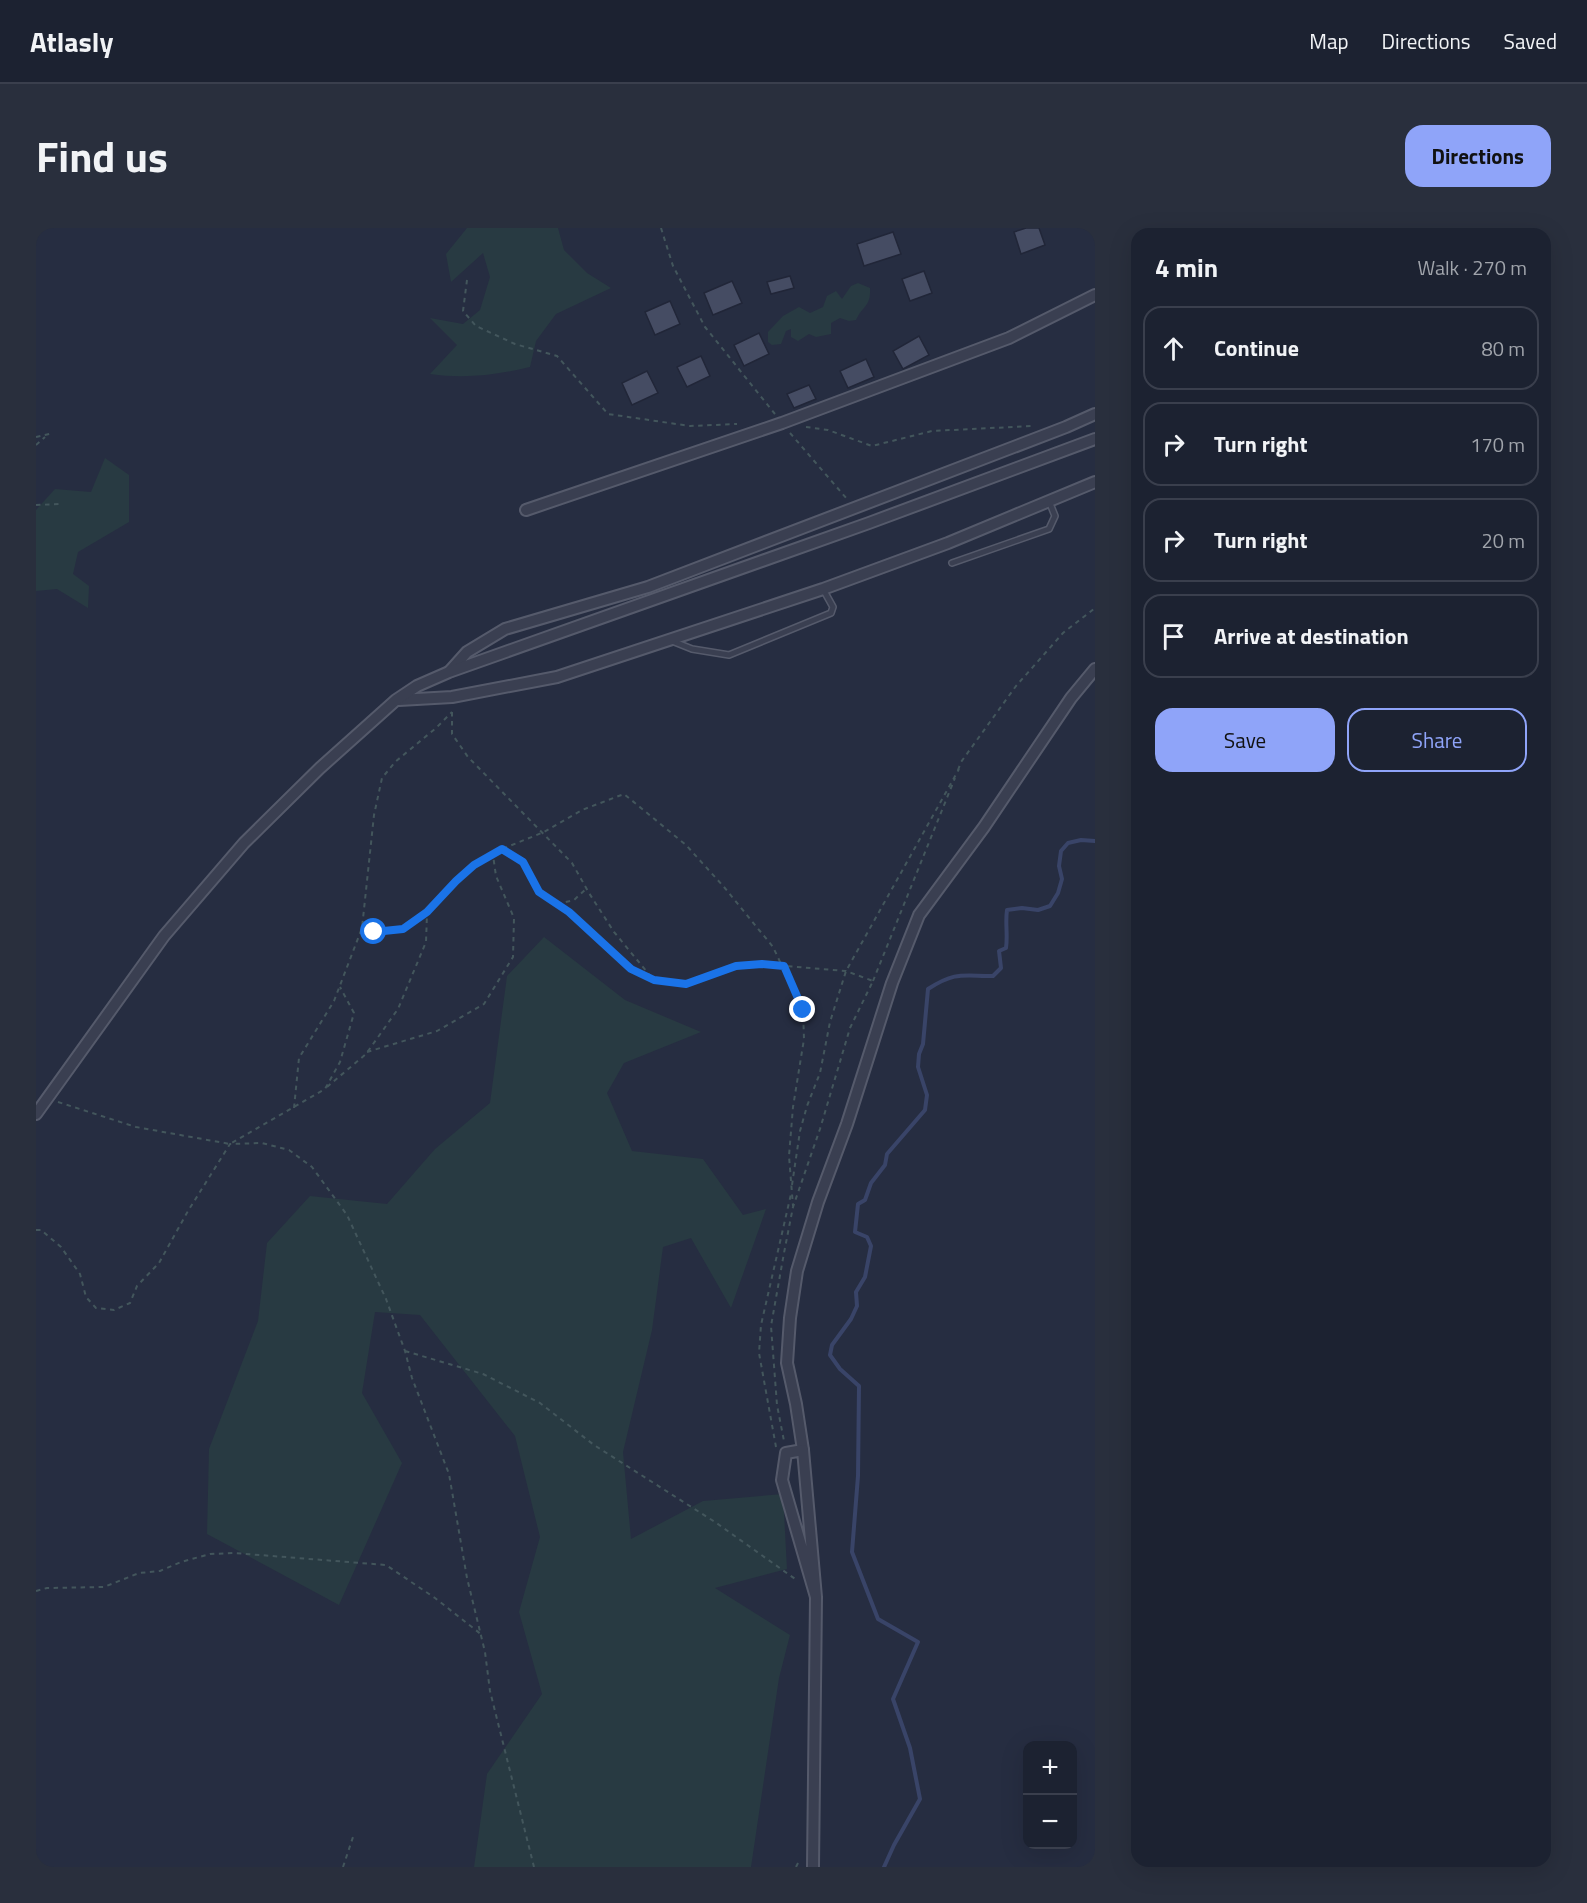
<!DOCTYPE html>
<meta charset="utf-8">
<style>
:root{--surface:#1c2231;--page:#292f3d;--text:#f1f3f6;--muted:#a0a4ab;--line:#3a3f4d;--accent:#8fa4f9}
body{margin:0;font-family:"Titillium Web",sans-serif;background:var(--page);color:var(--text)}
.controls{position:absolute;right:18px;bottom:18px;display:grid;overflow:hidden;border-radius:12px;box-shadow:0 6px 24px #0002}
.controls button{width:54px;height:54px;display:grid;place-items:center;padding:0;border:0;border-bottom:2px solid var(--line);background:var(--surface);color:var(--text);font:30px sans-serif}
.stop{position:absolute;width:18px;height:18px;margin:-14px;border:4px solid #1a73e8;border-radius:50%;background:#fff}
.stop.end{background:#1a73e8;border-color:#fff;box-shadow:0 2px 6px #0008}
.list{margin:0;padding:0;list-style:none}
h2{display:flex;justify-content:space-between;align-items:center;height:78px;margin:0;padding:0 24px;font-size:26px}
h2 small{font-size:20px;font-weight:400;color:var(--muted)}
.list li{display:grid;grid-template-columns:39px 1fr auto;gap:18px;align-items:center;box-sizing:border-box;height:84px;margin:0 12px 12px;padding:0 12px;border:2px solid var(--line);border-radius:18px}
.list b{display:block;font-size:22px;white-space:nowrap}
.list em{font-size:20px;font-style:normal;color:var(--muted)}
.actions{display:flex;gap:12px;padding:18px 24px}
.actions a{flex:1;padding:14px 0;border:2px solid var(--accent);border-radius:18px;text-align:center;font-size:21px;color:var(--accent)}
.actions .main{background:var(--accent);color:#111}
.icon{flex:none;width:33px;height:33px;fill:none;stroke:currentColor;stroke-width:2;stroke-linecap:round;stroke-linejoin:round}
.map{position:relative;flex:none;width:1059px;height:1639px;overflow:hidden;border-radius:18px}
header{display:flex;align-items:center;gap:36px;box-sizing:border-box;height:84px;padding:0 30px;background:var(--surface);border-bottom:2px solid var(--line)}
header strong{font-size:28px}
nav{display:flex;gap:33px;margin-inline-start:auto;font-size:21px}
.intro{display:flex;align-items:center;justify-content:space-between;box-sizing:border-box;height:144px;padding:0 36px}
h1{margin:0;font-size:42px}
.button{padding:15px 27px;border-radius:18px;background:var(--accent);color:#111;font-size:21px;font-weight:700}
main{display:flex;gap:36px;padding:0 36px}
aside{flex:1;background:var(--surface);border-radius:18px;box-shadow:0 6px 24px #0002}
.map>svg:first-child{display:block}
.green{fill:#283a42}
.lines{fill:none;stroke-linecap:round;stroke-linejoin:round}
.stream{stroke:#394468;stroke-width:4}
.building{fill:#454c63;stroke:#212638;stroke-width:1.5}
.service-casing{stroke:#555a6b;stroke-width:8}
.minor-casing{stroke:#555a6b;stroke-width:14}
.path{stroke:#43565c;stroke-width:2;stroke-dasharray:4.5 4.5;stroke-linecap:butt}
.service{stroke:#3a3f51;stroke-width:5}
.minor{stroke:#3a3f51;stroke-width:10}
.route{stroke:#1a73e8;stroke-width:8}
</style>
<header>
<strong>Atlasly</strong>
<nav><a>Map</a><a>Directions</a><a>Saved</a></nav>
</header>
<div class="intro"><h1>Find us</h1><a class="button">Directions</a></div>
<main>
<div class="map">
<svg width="1059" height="1639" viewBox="0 0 1059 1639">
<rect width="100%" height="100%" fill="#262d41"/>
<!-- green -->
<g class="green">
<path d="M431,0h91l6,22 23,23 24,15 -55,26 -20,27 -6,26c-34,8 -65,12 -100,7l27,-29 -27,-27 33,6 17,-14 10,-33 -7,-24 -32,29 -5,-28z"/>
<path d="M822,55l12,5c1,19 -7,17 -14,32l-7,1 -9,-3 -9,5v11l-15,3 -7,-3 -11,7 -7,-4v-8l-5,2 -5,13 -9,1 -4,-3v-10l15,-16 16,-9 11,6 13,-6 4,-11 9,-5 6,8 9,-13z"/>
<polygon points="69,230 93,247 93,294 42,324 37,346 53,358 52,380 21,361 0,363 0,282 19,261 55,264"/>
<polygon points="508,709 589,772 665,804 588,835 571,865 596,923 667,931 707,987 730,981 695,1080 655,1010 627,1019 616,1102 587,1224 595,1311 667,1273 747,1266 751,1341 679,1360 754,1407 743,1450 715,1639 438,1639 451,1546 506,1466 483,1384 504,1309 479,1208 384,1087 339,1084 326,1165 366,1235 303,1377 171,1306 173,1221 222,1093 231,1015 274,968 351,976 399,921 454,875 471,748"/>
</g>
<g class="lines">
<!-- stream -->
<path class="stream" d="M848,1639l10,-22 26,-46 -10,-51 -17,-49 25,-57 -40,-23 -26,-67 6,-76 1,-90 -19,-17 -10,-14 2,-10 19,-26 6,-13 -1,-14 9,-15 6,-31 -4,-9 -12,-5 3,-28 7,-4 6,-17 14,-18 2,-11 38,-44 2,-15 -9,-28 1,-13 4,-10 5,-55c28,-18 35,-13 65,-13l8,-8 -2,-17 7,-3c2,-13 -1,-25 1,-38l15,-2 16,2 12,-4 8,-13 4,-14 -3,-13 2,-15 7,-8 13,-3 14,1"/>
</g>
<!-- building -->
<g class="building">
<polygon points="990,0 1003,0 1009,17 985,26 978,4"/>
<polygon points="857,4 865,26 828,38 821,16"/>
<polygon points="888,43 896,65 874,73 866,51"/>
<polygon points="754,48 758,60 735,66 731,54"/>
<polygon points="696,53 706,75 677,87 668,65"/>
<polygon points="634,73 644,96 619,107 609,84"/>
<polygon points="723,105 733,126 708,138 698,117"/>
<polygon points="883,108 893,127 867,141 857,123"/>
<polygon points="665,128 674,148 651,159 641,139"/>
<polygon points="830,131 838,149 812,160 804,143"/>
<polygon points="611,143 622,165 596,177 586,155"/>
<polygon points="773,157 780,171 758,180 751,166"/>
</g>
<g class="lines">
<!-- service casing -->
<g class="service-casing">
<g id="service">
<polyline points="916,335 1013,301 1019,288 1013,273"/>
<polyline points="636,413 656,421 693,427 795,385 797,379 787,361"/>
</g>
</g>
<!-- minor casing -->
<g class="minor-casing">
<g id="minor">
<polyline points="490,282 746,195 973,110 1059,67"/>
<polyline points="414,443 431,424 469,401 612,359 1030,199 1059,186"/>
<polyline points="363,472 416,469 521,449 787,361 912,315 1059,254"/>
<polyline points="0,886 128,708 208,615 284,540 360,472 381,458 413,444 833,295 1059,211"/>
<polyline points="767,1222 760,1176 751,1135 754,1090 761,1043 782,974 811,896 856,755 883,687 948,599 1035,470 1059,441"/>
<polyline points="777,1639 780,1369 767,1222 750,1225 746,1252 780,1369"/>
</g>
</g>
<!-- path -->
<g class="path">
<polyline points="625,0 637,38 669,99 739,186"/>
<polyline points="431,52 427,83 440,98 479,116 521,128 572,186 654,198 701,196"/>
<polyline points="770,199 792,202 836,218 896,203 996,198"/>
<polyline points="754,205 811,271"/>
<polyline points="0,209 17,205"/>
<polyline points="0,217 9,209"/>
<polyline points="0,277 24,276"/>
<polyline points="416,484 416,506 432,529 536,635 553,665 578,704 616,750"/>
<polyline points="922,542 925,534 980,458 1027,405 1059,380"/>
<polyline points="466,621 487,634 503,664 533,684 595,741 618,752 650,756 700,738 726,736 810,743 837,753 814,800 784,901 757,979 748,1025 735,1098 741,1177 748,1213"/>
<polyline points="521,676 538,672 550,661"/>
<polyline points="326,700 338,704 367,701 391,684 420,653 438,637 466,621 508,604 546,582 588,566 650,617 688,659 737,719 767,782 768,811 757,879 753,928 757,978"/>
<polyline points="837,753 919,550"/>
<polyline points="331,824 401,803 448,776 477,729 478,690 460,648 457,627"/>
<polyline points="291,859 330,826 362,781 390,714 391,686"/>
<polyline points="22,874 100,899 194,916 289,861 304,834 318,785 304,759"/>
<polyline points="258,880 263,830 298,773 326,700 338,587 346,550 359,534 400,500 416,484"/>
<polyline points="756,957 764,903 771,878 784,845 794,794 810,743 923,541"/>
<polyline points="0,1002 5,1002 25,1019 44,1046 50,1069 60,1080 78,1082 94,1075 101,1058 123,1035 152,983 194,916 226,915 253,922 276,939 311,987 350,1071 369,1123 376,1150 413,1246 431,1350 449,1424 454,1463 498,1639"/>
<polyline points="369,1123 447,1146 504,1175 558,1217 679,1294 762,1353"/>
<polyline points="740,1219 723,1125 725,1097 755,966"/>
<polyline points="0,1363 11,1360 68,1359 103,1345 124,1343 145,1334 174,1326 198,1325 350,1337 399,1370 446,1407"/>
<polyline points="307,1639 318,1606"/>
<polyline points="760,1639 764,1631"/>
</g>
<!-- service -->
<use href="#service" class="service"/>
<!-- minor -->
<use href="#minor" class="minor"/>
</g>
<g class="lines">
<!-- route -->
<polyline class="route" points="338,704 367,701 391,684 420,653 438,637 466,621 487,634 503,664 533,684 595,741 618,752 650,756 700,738 726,736 748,738 767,782"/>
</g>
</svg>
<div class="controls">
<button>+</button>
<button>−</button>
</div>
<div class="stop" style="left:338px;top:704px"></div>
<div class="stop end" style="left:767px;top:782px"></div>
</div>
<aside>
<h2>4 min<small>Walk · 270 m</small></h2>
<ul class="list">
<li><svg class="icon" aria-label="ahead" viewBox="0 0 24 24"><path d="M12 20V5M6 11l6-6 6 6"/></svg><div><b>Continue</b></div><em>80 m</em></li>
<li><svg class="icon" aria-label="right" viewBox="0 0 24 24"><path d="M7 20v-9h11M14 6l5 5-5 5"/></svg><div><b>Turn right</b></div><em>170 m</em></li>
<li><svg class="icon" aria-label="right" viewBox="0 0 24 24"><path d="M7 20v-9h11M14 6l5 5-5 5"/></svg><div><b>Turn right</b></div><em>20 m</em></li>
<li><svg class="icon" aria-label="arrive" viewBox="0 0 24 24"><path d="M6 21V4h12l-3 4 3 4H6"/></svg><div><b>Arrive at destination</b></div></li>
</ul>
<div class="actions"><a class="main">Save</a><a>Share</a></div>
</aside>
</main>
